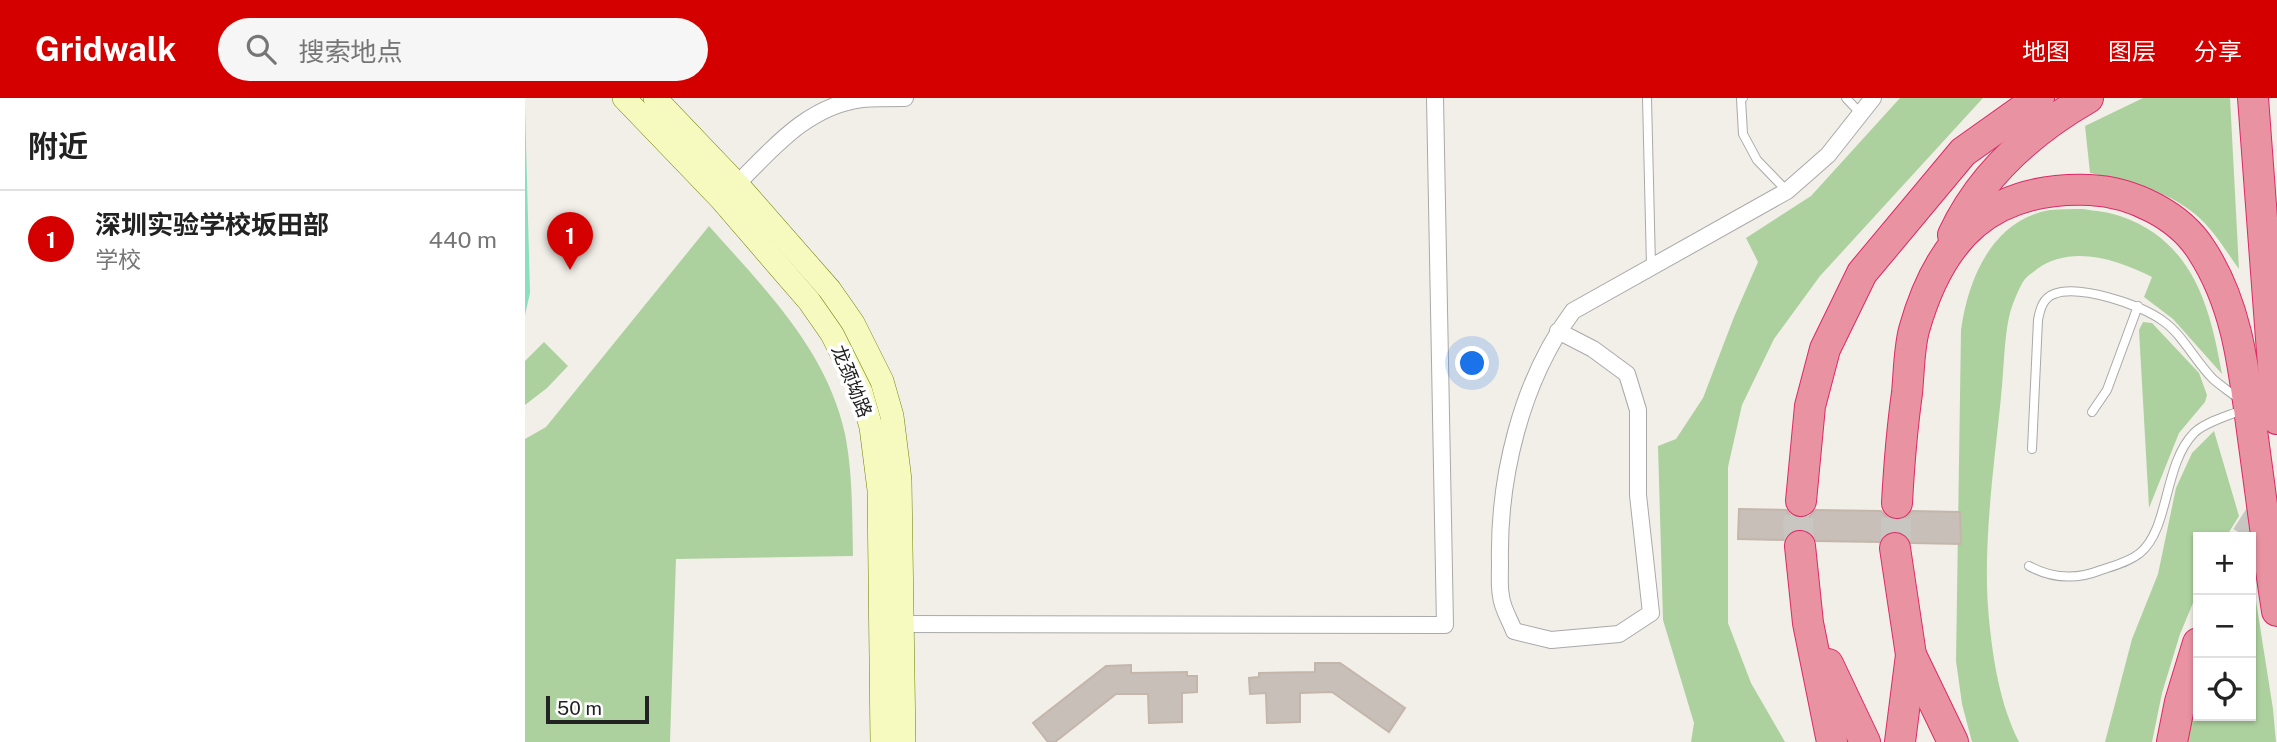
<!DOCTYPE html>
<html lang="zh">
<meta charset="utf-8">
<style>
:root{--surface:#fff;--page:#f6f6f6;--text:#222;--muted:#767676;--line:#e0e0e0;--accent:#d40000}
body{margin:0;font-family:"Public Sans","Noto Sans SC",sans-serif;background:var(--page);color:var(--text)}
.controls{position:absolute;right:21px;bottom:21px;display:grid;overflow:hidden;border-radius:0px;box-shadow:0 2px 5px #0004}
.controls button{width:63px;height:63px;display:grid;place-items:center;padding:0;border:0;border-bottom:2px solid var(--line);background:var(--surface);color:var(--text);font:35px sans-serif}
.scale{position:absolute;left:21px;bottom:18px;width:103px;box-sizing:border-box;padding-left:7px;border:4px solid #222;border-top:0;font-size:19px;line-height:24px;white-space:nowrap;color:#222;-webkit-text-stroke:5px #fff;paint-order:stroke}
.you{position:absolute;left:948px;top:266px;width:24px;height:24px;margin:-18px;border:5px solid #fff;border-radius:50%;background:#1a73e8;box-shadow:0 0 0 10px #1a73e833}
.badge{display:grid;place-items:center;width:46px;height:46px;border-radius:50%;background:var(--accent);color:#fff;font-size:23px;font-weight:700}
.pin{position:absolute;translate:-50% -58px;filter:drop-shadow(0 2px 4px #0008)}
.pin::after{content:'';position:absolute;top:37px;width:24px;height:21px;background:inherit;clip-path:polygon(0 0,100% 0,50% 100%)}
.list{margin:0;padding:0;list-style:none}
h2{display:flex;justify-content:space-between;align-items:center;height:91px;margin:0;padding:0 28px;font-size:30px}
h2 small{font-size:23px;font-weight:400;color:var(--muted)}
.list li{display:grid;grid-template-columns:46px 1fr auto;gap:21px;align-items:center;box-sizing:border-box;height:98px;padding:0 28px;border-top:2px solid var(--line)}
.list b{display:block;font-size:26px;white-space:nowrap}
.list p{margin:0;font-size:23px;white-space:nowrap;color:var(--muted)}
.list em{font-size:23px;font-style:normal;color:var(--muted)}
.icon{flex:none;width:38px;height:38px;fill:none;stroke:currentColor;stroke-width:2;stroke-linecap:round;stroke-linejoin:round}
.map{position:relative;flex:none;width:1752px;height:644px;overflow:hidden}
header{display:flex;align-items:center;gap:42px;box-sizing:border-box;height:98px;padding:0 35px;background:var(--accent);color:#fff}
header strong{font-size:33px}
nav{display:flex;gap:38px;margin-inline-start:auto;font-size:24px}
.search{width:490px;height:63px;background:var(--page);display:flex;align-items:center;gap:18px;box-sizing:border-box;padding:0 24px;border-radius:38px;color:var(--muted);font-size:26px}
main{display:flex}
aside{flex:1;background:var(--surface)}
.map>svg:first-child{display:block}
.forest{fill:#add19e}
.pitch{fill:#88e0be}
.building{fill:#c7bfb8;stroke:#c4b6ab;stroke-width:2}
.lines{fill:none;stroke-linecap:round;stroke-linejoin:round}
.motorway-tunnel{stroke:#c8c6c1;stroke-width:30;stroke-dasharray:30 15;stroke-linecap:butt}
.service-casing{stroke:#a9a9a9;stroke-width:10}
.minor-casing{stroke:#a9a9a9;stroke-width:18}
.secondary-casing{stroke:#707d05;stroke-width:24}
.motorway-casing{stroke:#dc2a67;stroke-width:32}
.service{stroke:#fff;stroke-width:8}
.minor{stroke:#fff;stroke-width:16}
.secondary{stroke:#f7fabf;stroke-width:23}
.motorway{stroke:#e892a2;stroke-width:30}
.labels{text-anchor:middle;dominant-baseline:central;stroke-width:7;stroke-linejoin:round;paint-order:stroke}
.street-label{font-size:19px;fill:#222;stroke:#fff}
</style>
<header>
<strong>Gridwalk</strong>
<div class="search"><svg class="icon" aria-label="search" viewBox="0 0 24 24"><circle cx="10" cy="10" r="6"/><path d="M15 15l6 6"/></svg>搜索地点</div>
<nav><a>地图</a><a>图层</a><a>分享</a></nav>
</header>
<main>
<aside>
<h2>附近<small></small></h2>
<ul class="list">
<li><span class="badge">1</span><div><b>深圳实验学校坂田部</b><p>学校</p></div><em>440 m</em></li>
</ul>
</aside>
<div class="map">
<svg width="1752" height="644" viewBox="0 0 1752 644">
<rect width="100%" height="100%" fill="#f2efe9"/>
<!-- forest -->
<g class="forest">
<polygon points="1375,0 1458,0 1295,178 1249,241 1217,307 1203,369 1203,525 1226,585 1260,644 1166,644 1169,625 1138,522 1133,348 1151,341 1178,300 1209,219 1233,164 1221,140 1286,98"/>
<path d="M1618,0h87l9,171c-13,-18 -26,-40 -44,-55 -29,-24 -68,-33 -105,-41l-5,-47z"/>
<path d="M1558,111c12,2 26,3 37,7 73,25 90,90 102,158l-49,-55 -29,-22 8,-20c-34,-17 -80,-33 -115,-8 -3,3 -9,6 -12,10 -6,8 -12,24 -15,34 -6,23 -6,59 -9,84 -7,70 -19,152 -12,222 4,41 11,85 30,123h-47l-10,-38 -6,-43 5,-331c7,-51 31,-110 89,-120 11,-1 22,-1 33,-1z"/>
<path d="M184,128c55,62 118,124 136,208 8,40 7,81 8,122l-177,3 -6,183h-145v-303l21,-12z"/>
<polygon points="1618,224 1627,225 1674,275 1682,297 1680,304 1654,335 1624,410 1614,232"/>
<polygon points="19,244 43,268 22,290 0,307 0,263"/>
<polygon points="1689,333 1714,418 1701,439 1673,439 1673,493 1655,536 1637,595 1627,644 1580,644 1607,541 1633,476 1651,390 1667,355"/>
<polygon points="1726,471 1748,611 1751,644 1657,644 1673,577 1673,618 1726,618"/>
</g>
<!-- pitch -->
<polygon class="pitch" points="0,8 5,195 0,217"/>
<!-- building -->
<g class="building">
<polygon points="1214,411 1261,412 1266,418 1275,420 1284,419 1291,412 1356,413 1363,420 1372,422 1380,420 1387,413 1435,414 1436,446 1386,445 1377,434 1368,433 1360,436 1354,444 1291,443 1283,432 1274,431 1264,434 1259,442 1213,441"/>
<polygon points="790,565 815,565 880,610 864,634 807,594 775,595 775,624 742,625 741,595 725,596 724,580 734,579 734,575 790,574"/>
<polygon points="606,567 606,575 662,574 662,578 672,578 672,594 657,595 657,624 624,625 623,596 591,596 530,644 523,644 508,625 581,568"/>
</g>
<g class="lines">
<!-- motorway-tunnel -->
<g class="motorway-tunnel">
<polyline points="1721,439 1739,411 1752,399"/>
<polyline points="1275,448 1273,428 1276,403"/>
<polyline points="1370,450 1372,405"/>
</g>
<!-- service casing -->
<g class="service-casing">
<g id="service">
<polyline points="1122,0 1126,168"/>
<polyline points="1218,0 1216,1 1218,36 1232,62 1262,93"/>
<polyline points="1321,0 1336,16"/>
<polyline points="1567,314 1582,292 1613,208"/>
<path d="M1507,351l6,-129c2,-11 5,-22 16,-26 25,-10 88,11 109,27 20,14 32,40 50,58 8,7 17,13 26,20"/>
<path d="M1504,468c22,12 47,14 72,4 12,-4 28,-8 39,-17 30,-25 23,-88 54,-120 11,-11 34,-17 48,-23"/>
</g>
</g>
<!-- minor casing -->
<g class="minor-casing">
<g id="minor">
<path d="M206,92c38,-37 74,-84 131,-91 14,-1 29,-1 43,-1"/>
<path d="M1033,233l35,18 34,25 11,36v85l13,118 -32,21 -68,6 -37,-9c-4,-11 -12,-23 -13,-35 -2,-10 -1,-21 -1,-32 -2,-86 21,-183 73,-253l214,-120 41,-36 45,-57"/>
<polyline points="368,526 920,527 910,0"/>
</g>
</g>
<!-- secondary casing -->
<g class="secondary-casing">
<g id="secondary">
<polyline points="99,0 196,101 284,203 307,236 336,294 346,329 354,392 357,644"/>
<polyline points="130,0 212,86 305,192 328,225 357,283 367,318 375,382 379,644"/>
</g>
</g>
<!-- motorway casing -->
<g class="motorway-casing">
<g id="motorway">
<polyline points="1728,0 1752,321"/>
<path d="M1428,137c28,-61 78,-104 135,-137"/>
<polyline points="1276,403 1285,308 1300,251 1337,175 1438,54 1514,0"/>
<path d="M1372,405c2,-37 5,-74 10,-110 2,-21 2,-44 7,-63 26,-93 76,-144 176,-140 42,2 90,25 112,61 37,57 42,122 51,187 8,58 15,115 24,173"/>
<polyline points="1275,448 1283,525 1307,644"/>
<polyline points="1370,450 1386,557 1375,644"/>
<polyline points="1386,557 1428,644"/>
<polyline points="1303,566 1340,644"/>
<polyline points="1647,644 1655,604 1673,545"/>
</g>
</g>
<!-- service -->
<use href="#service" class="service"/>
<!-- minor -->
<use href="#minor" class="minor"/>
<!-- secondary -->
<use href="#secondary" class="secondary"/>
<!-- motorway -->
<use href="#motorway" class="motorway"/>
</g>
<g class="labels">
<!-- street labels -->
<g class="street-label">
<text transform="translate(327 283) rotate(68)">龙颈坳路</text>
</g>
</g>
</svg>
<div class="controls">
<button>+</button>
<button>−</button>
<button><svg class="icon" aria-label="locate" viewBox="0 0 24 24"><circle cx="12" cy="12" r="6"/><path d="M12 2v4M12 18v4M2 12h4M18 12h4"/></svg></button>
</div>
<div class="scale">50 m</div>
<div class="you"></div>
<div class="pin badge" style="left:45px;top:172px">1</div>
</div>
</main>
